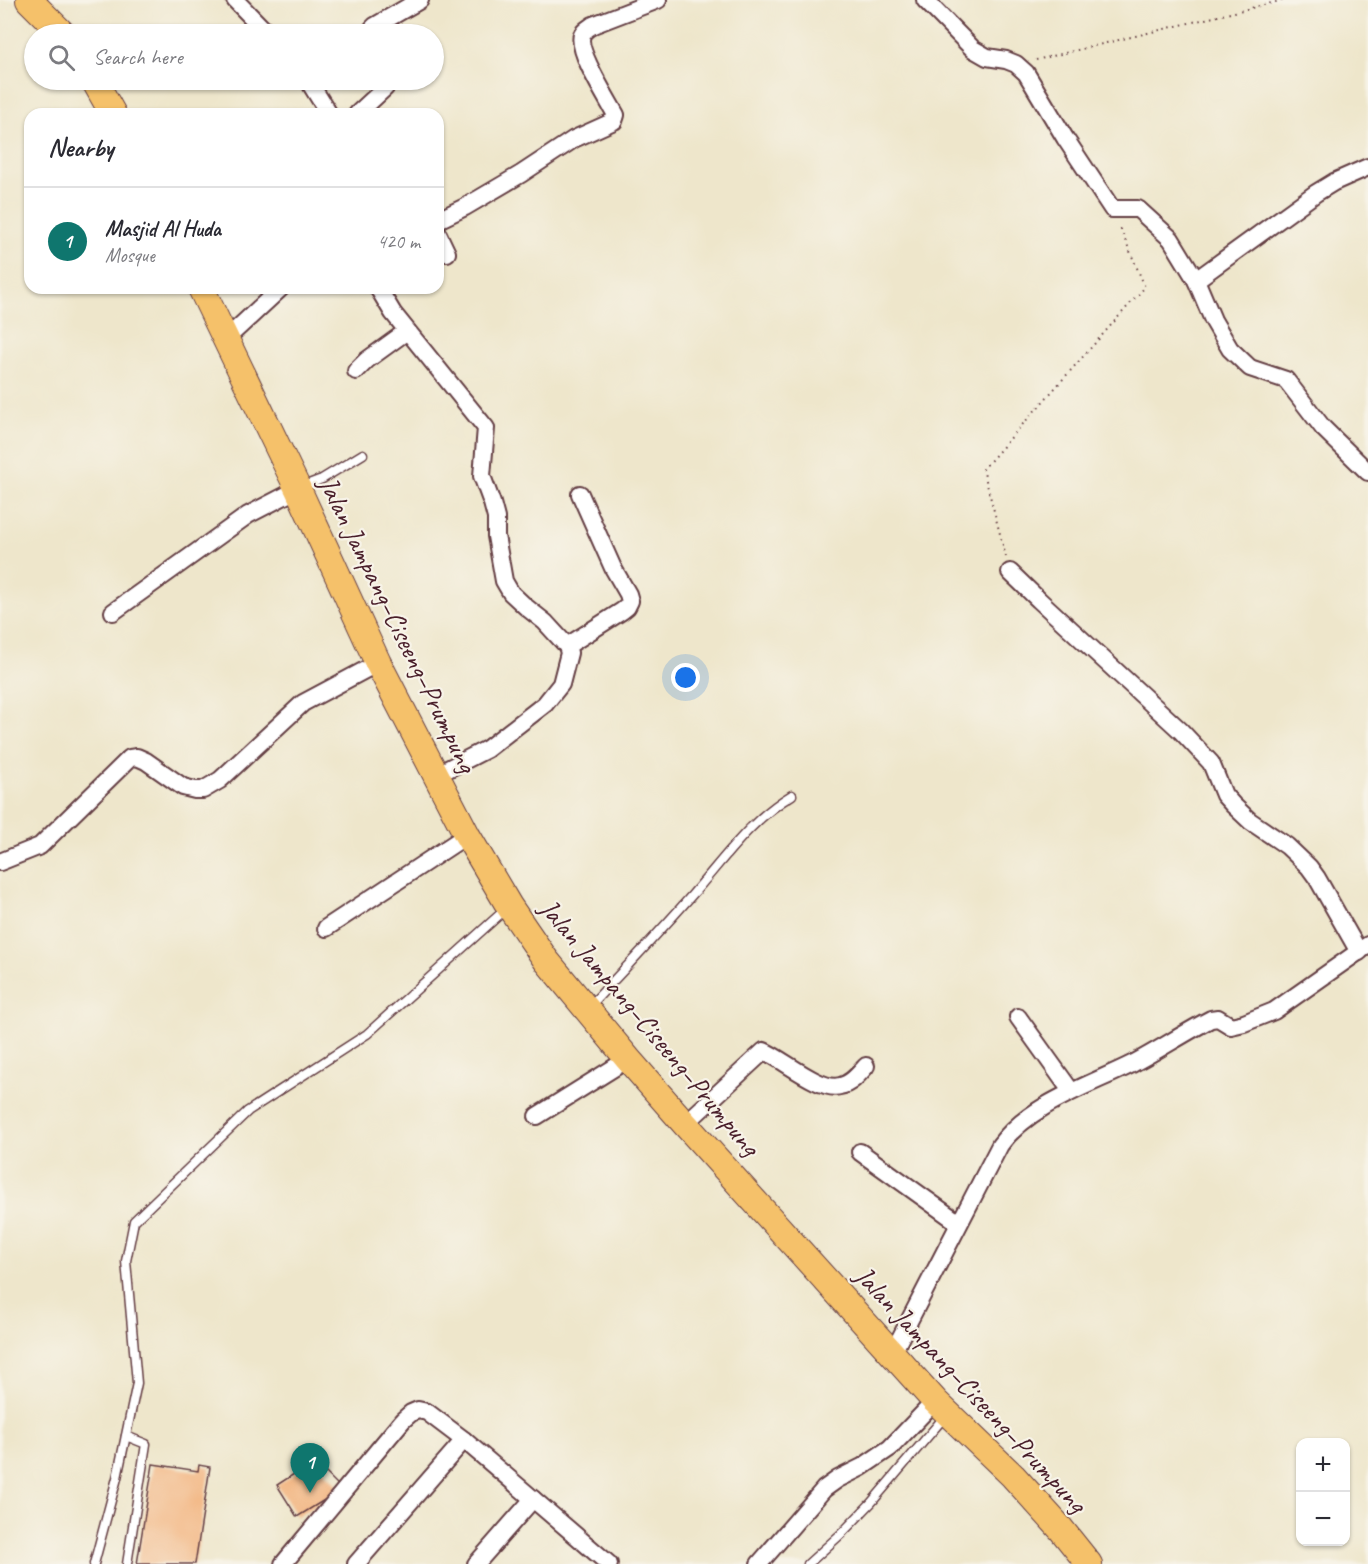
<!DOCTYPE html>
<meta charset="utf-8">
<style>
:root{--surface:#fff;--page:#f2f2f3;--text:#2b2b33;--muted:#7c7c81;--line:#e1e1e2;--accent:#0f766e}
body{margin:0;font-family:Caveat,sans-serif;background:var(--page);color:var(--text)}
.controls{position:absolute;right:18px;bottom:18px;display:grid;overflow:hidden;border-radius:12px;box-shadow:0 2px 4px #0004}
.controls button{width:54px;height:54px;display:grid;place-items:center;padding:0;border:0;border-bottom:2px solid var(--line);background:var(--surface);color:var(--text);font:30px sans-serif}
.you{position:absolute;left:686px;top:678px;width:21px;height:21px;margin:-15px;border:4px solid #fff;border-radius:50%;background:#1a73e8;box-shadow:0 0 0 9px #1a73e833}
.badge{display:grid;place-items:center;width:39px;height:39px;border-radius:50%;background:var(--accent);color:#fff;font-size:20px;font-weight:700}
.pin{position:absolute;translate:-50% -50px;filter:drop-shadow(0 2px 3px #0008)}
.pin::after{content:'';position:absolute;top:32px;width:21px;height:18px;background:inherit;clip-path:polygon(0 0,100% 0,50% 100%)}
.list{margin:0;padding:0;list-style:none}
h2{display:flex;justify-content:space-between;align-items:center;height:78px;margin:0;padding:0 24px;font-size:26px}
h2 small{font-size:20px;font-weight:400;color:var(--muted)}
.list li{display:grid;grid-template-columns:39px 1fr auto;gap:18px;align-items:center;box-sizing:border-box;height:108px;padding:0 24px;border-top:2px solid var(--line)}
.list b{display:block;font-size:22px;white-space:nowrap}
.list p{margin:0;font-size:20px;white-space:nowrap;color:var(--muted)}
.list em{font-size:20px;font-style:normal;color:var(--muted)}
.icon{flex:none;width:33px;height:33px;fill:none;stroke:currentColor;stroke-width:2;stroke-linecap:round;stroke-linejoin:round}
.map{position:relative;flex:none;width:1368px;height:1564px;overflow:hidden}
.search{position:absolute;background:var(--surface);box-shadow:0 2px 4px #0004;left:24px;top:24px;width:420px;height:66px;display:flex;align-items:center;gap:15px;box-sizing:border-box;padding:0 21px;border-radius:33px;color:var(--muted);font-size:22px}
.panel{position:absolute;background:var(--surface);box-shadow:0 2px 4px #0004;left:24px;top:108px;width:420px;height:186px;border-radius:18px}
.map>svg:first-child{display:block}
.building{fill:#f3b682}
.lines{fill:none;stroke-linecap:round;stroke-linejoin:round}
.service-casing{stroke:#633d43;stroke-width:11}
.minor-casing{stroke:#633d43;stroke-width:20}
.primary-casing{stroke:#633d43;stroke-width:28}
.path{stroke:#633d43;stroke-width:2;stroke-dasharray:1.5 4.5;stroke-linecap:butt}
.service{stroke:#fff;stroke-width:8}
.minor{stroke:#fff;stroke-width:16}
.primary{stroke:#f5c16b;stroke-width:26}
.labels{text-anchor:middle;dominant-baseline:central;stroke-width:4.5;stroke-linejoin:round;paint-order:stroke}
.street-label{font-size:28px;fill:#4a1f2b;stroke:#f7f3e8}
</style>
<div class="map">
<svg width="1368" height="1564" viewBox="0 0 1368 1564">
<rect width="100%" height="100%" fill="#f7f3e8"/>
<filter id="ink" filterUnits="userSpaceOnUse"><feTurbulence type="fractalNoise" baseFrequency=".0167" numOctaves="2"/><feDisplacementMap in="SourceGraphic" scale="12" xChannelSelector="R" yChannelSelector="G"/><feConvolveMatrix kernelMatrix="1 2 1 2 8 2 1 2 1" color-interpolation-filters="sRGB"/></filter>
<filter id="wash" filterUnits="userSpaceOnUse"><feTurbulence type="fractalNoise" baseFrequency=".008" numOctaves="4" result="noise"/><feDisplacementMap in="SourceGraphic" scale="24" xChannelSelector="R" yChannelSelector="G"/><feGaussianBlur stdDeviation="1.35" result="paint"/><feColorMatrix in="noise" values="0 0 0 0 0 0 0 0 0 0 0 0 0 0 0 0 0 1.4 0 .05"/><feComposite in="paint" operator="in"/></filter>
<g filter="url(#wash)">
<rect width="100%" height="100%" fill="#eee6cb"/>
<g id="blocks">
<!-- building -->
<g class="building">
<polygon points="314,1461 342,1489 297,1517 277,1485"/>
<polygon points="153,1464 198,1471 199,1465 210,1467 195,1564 137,1564"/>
</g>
</g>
</g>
<g filter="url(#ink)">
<use href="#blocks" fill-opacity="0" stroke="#633d43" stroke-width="1.5"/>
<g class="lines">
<!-- service casing -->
<g class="service-casing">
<g id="service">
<polyline points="301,487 322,479 363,454"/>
<path d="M590,1006c34,-37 69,-73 102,-111 32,-36 58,-75 100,-100"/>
<polyline points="126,1436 146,1444 127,1564"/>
<polyline points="94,1564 117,1478 137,1383 126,1261 134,1221 248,1111 367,1034 507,908"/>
<polyline points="808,1564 841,1534 871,1503 946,1415"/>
</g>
</g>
<!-- minor casing -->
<g class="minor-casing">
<g id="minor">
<polyline points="235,0 268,34"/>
<polyline points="925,0 973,49 987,57 1006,60 1016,64 1026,73 1065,138 1112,209 1138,209 1171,239 1196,280 1213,320 1230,349 1250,368 1286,380 1323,428 1368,472"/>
<polyline points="373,34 372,29 375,26 420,0"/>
<polyline points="308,80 329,114"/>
<polyline points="357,114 385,88 386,80"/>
<path d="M438,220l27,-13 56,-33 53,-35 40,-18 2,-6c-8,-15 -40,-65 -34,-80 2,-5 7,-7 11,-10l65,-25"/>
<polyline points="438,234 447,253"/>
<polyline points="1196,280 1316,193 1334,182 1368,167"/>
<polyline points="378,288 393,313 486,428 482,476 492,503 496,518 496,536 504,581 511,593 526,607 545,622 567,646 569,653 561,684 545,704 487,749 436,775"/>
<polyline points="226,339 281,288"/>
<polyline points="356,371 367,360 407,331"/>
<polyline points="1010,572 1039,600 1181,731 1211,763 1224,795 1233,805 1250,821 1287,846 1309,867 1317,878 1359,952"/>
<polyline points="113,612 248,515 298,489"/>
<polyline points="567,646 622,611 627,607 630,601 628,594 613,568 580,494"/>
<polyline points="0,862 40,846 130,758 137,757 146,761 183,787 195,790 203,790 220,780 303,703 378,663"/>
<polyline points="326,928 467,835"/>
<polyline points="1018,1017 1071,1091"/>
<polyline points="537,1116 628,1059"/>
<path d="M685,1124l79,-73c19,8 57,41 76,35 11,-2 19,-12 26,-20"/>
<polyline points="860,1152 959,1223"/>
<path d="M892,1354l108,-209c30,-41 88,-59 132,-81 27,-14 52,-31 79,-45l7,-1 13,8 13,-3 30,-12 94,-66"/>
<polyline points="283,1564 403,1420 411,1413 418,1410 427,1412 464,1440 609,1564"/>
<polyline points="356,1564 464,1440"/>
<polyline points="476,1564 533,1499"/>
<polyline points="759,1564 824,1489 838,1479 862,1467 890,1448 935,1401"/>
</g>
</g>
<!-- primary casing -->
<g class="primary-casing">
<g id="primary">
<polyline points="29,0 63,34"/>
<polyline points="94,80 113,114"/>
<polyline points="201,288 298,489 378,663 467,835 509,906 546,960 628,1059 685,1124 935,1401 1013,1476 1061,1529 1089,1564"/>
</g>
</g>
<!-- path -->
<g class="path">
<polyline points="1036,60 1284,0"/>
<polyline points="1006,557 983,469 1145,287 1119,225"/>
</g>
<!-- service -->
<use href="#service" class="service"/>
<!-- minor -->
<use href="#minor" class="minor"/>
<!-- primary -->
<use href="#primary" class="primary"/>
</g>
</g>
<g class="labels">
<!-- street labels -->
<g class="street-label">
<text transform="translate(398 624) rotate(64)">Jalan Jampang–Ciseeng–Prumpung</text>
<text transform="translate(650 1027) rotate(50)">Jalan Jampang–Ciseeng–Prumpung</text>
<text transform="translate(971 1389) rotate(47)">Jalan Jampang–Ciseeng–Prumpung</text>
</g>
</g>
</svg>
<div class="controls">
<button>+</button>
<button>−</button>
</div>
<div class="you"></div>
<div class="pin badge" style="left:310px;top:1493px">1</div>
<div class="search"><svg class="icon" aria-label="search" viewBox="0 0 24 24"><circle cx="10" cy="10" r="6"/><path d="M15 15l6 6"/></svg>Search here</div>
<section class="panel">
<h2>Nearby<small></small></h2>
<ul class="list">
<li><span class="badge">1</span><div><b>Masjid Al Huda</b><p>Mosque</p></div><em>420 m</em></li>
</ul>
</section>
</div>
